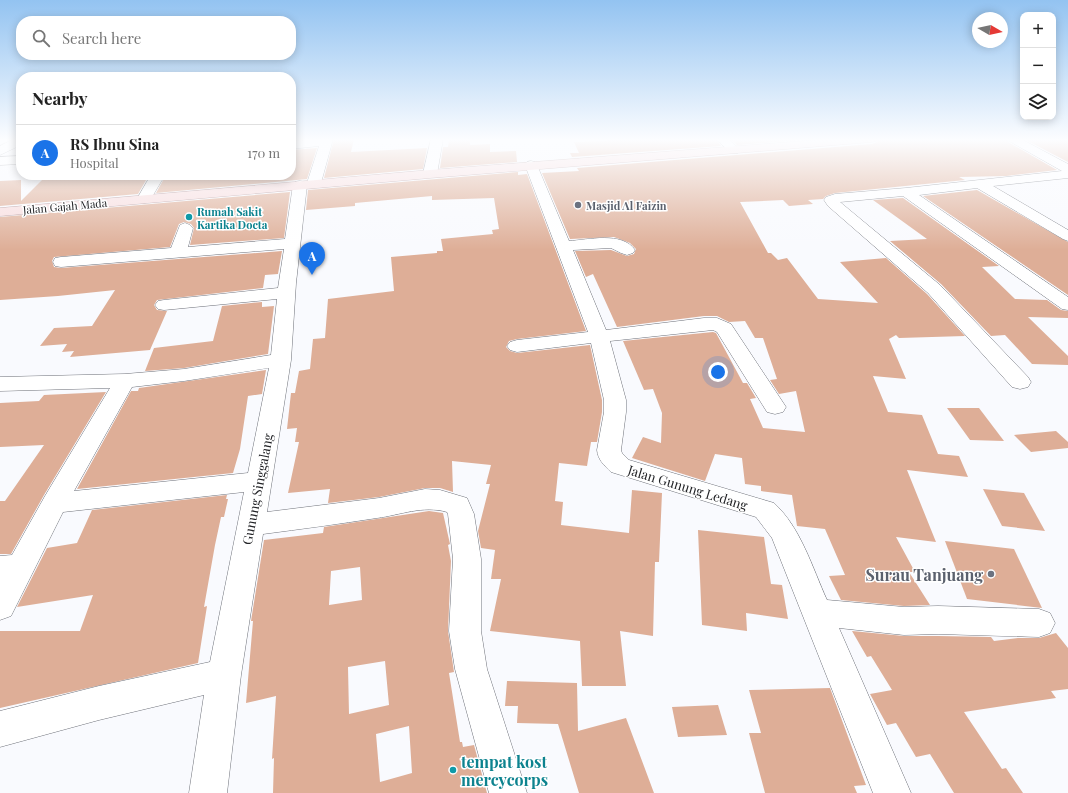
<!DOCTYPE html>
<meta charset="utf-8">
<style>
:root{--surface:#fff;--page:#f2f2f2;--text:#222;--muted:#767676;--line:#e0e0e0;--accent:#1a73e8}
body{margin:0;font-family:"Playfair Display",serif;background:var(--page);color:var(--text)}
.controls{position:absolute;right:12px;top:12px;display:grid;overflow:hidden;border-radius:8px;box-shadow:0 2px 10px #0003}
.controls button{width:36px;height:36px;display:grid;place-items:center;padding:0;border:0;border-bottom:1px solid var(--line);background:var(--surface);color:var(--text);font:20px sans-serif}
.compass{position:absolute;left:972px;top:12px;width:36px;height:36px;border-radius:50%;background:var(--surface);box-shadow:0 2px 10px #0003;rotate:99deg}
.you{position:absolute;left:718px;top:372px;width:14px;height:14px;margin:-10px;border:3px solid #fff;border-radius:50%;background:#1a73e8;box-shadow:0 0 0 6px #1a73e833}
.badge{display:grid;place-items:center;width:26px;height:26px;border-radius:50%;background:var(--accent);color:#fff;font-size:13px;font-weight:700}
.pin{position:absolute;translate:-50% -33px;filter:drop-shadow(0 1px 2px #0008)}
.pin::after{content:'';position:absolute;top:21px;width:14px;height:12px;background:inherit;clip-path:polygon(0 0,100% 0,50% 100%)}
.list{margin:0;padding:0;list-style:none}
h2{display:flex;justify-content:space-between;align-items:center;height:52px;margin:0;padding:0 16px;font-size:17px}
h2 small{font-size:13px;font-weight:400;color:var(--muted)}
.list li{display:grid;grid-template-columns:26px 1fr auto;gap:12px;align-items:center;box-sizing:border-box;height:56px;padding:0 16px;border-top:1px solid var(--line)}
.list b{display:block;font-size:15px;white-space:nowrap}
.list p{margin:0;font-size:13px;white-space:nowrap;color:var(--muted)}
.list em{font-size:13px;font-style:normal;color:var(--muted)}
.icon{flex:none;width:22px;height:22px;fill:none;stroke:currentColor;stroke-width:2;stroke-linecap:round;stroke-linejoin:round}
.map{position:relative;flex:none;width:1068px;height:793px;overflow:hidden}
.search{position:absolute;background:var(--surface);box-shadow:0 2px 10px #0003;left:16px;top:16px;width:280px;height:44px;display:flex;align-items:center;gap:10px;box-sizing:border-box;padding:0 14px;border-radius:16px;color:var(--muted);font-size:15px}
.panel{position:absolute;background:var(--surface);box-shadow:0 2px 10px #0003;left:16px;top:72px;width:280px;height:108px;border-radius:16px}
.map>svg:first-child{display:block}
.building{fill:#deae97;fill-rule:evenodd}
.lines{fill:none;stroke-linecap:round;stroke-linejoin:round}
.minor-casing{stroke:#6f727a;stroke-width:1}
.major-casing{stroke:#aa8c8e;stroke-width:1}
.minor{fill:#fff;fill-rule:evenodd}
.major{fill:#f8dcdd;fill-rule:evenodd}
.worship-dot{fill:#6b7280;stroke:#fff;stroke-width:1.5}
.culture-dot{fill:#0f9aa8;stroke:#fff;stroke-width:1.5}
.labels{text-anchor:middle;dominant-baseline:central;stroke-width:3;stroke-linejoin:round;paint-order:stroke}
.far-worship-label{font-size:11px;font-weight:bold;fill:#5b616d;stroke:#fff;text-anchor:start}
.far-street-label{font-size:11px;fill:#222326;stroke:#fff}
.far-culture-label{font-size:11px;font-weight:bold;fill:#0d838f;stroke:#fff;text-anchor:start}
.street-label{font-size:13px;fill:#222326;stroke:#fff}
.near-worship-label{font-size:16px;font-weight:bold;fill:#5b616d;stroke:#fff;text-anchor:end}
.near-culture-label{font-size:16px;font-weight:bold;fill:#0d838f;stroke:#fff;text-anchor:start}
</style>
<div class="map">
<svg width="1068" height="793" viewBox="0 0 1068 793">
<rect width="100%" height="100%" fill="#f9fafe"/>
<!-- building -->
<g class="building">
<polygon points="334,139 354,139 351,152 427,148 423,169 324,178"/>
<polygon points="606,139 667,139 669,140 716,139 721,146 572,157 570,153 579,153 574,142 608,141"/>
<polygon points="731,139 813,139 737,145"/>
<polygon points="879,139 1006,139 1008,142 1057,170 1006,176 959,177 965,180 835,193 826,196 823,199 808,200 813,204 789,206 783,200 740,202 768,253 771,253 778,260 787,258 818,299 878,303 840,262 886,258 927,294 965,336 899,338 896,335 889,339 906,379 873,376 888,412 922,415 938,454 959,456 968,477 907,470 936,542 896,537 915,572 909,572 930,605 904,606 841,600 829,576 845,575 825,529 797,526 792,495 761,491 761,486 745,484 742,458 715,454 705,481 632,458 643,437 661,443 662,413 653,389 644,390 623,341 713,332 716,333 743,383 747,383 756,398 750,399 763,428 805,432 796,391 779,394 770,380 777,379 763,338 755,338 745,321 729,322 717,316 704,316 617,327 593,274 586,277 575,251 611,250 627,256 634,254 636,249 630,243 614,237 570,239 542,173 579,171 577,168 872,144 877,142"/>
<polygon points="1024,139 1068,139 1068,162"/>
<polygon points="449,140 470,140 470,145 490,144 490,152 516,151 517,162 440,168 443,147 448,147"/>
<polygon points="317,148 307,179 156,193 166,175 291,175 291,150"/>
<polygon points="518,172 518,175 527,174 586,331 517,339 509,341 506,347 510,351 517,353 590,345 602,400 602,412 597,442 591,442 587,466 559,463 555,501 563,502 561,525 629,533 632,490 662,493 659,562 655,562 653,636 620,631 626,686 582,686 580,641 490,631 501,579 491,579 495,550 481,548 478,531 490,484 486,484 491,465 452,461 453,492 440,488 425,488 379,497 328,503 330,489 288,493 299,442 295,442 297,428 287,429 291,393 295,393 299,371 310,369 313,339 325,338 328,299 394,291 391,257 437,253 437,251 443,251 441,239 493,234 492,230 499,229 494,198 432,200 432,196 355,203 355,206 306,210 308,190"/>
<polygon points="54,175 149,175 138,194 0,206 0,181 21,180 21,201 44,178 52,178"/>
<polygon points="977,190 1068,242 1068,295 923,196"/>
<polygon points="290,192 284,238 190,245 194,228 191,224 184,222 179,224 170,247 54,257 52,261 54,267 61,268 282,251 278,274 265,275 263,288 157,300 154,305 157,310 167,311 150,350 70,357 74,351 62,352 67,344 40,346 54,328 92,326 115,290 58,296 0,300 0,217"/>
<polygon points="903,198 999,266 982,267 1015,299 1047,300 1061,310 1068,311 1068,318 1028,317 1068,356 1068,365 1032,364 1005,335 991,336 941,284 890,241 927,239 873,200"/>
<polygon points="262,302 262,307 274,306 268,354 184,368 145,371 154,348 213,341 222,306"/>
<polygon points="266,370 262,394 248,396 240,449 233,473 77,489 131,391 138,391 139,388"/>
<polygon points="106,392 44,495 11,554 0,554 0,501 5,501 44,445 0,447 0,403 39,401 44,395"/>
<polygon points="947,408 979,408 1004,441 970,440"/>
<polygon points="1056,431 1068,442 1068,448 1031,452 1014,435"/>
<polygon points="983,489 1024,493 1045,531 1002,526"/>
<polygon points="227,495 226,499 228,499 224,517 221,517 215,545 204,607 207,606 198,663 0,708 0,631 80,631 93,595 17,607 47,548 77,543 92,510"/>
<path d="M429,511l14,2 7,31 -2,1 3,16 -3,70 6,41 -5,1 11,69h2l1,5 11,-2 13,48h-214l1,-35 -2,1 4,-63 -30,7 7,-82h-2l13,-81 59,-7 1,-6zM360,567l2,33 -33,5 2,-34zM385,661l4,44 -40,9 -1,-47zM409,726l3,47 -32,9 -4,-48z"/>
<polygon points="698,530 764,537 771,584 782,585 788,619 746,613 747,631 702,625"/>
<polygon points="945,541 1014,549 1042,608 967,599"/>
<polygon points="852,631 904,636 938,636 991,637 994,641 1018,638 1039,638 1056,633 1068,648 1068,689 1051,691 1056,698 964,712 1002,769 1006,768 1023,793 954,793 930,754 916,757 896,723 887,725 870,694 892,690 871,656 867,657"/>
<polygon points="507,681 577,683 578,731 626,718 654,793 579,793 558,724 517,723 518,706 505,706"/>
<polygon points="830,688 866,785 854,786 857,793 765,793 749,733 761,733 749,690"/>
<polygon points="718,705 727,735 678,737 672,707"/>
</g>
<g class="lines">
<!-- minor casing -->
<g class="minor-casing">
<g id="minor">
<polygon points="14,139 21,139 21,145 0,155 0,146"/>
<polygon points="321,139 333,139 321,183 319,186 309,186 307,183 319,146 291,149 291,141"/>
<polygon points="431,139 443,139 437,174 435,177 425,177 423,174"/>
<polygon points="717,139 729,139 740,150 738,153 730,153"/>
<polygon points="1007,139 1021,139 1068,164 1068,178 993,186 1068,230 1068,241 1063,239 977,188 919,195 1068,297 1068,310 1062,309 903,196 840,202 940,285 1028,377 1031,382 1028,387 1020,389 1012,387 928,293 828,206 824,200 826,197 835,194 906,188 1062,171 1009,141"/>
<polygon points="21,156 21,164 0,165 0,157"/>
<path d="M531,161l4,1 2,3 32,76c19,-1 53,-10 66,9l-2,3 -6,2 -6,-2 -10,-5 -38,2 33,80 98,-12h13l14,6 55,83 -3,5 -8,2 -8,-2 -50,-80 -4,-2 -103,11 16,59v12l-5,38 1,3 7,7 145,43c27,25 38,64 53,97l77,7 34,-1 101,3 11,4 5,10 -5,10 -11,4 -101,-3 -34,1 -65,-7 72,165h-38l-101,-255 -16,-21 -145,-45c-7,-7 -13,-12 -14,-22l7,-38v-12l-13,-57 -74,9 -7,-2 -3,-4 3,-4 7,-2 71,-8 -63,-167 2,-3z"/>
<polygon points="151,175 165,175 149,202 144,203 139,202 137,199"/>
<path d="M300,181l5,1 2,3 -11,98 -5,77 -24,152 112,-14 46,-9 15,1 27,8 7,16 7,45v72l6,38 40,124h-38l-34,-124 -6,-38 4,-72 -5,-45 -1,-2c-24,-7 -47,3 -70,6 -38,6 -76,11 -114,16l-22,141 -14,118h-38l15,-98 -105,25 -99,27v-36l99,-25 111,-24 34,-170 -181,20 -52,104 -11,4v-64l12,-1 33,-59 65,-108 -110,3v-14l125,-3 59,-5 87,-14 6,-56 -113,11 -6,-1 -3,-4 3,-4 6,-1 114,-12 6,-39 -223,18 -6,-1 -2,-4 2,-4 6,-1 110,-9 9,-23 5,-2 5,2 3,3 -5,19 97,-8 8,-54 2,-3zM269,368l-21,105 -174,18 58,-104 52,-6z"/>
</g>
</g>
<!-- major casing -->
<g class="major-casing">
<polygon id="major" points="830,139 878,139 876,141 872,142 430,178 0,216 0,208 430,170"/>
</g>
<!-- minor -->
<use href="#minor" class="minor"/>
<!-- major -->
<use href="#major" class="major"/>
</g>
<!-- sky -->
<linearGradient id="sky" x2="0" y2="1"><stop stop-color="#93c3f1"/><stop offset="0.56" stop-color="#fcfdff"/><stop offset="1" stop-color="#fcfdff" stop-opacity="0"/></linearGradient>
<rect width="1068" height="250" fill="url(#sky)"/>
<!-- markers -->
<g class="worship-dot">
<circle cx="578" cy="205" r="4"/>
<circle cx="991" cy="574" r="4"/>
</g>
<g class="culture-dot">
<circle cx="189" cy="217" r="4"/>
<circle cx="453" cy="770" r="4"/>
</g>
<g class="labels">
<!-- far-worship labels -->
<g class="far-worship-label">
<text x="586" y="205">Masjid Al Faizin</text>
</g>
<!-- far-street labels -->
<g class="far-street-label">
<text transform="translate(65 206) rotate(-5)">Jalan Gajah Mada</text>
</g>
<!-- far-culture labels -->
<g class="far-culture-label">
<text x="197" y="211">Rumah Sakit<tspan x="197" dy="13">Kartika Docta</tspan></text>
</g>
<!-- street labels -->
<g class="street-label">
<text transform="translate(688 487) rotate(17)">Jalan Gunung Ledang</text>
<text transform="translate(257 489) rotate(-79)">Gunung Singgalang</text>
</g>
<!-- near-worship labels -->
<g class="near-worship-label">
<text x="983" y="574">Surau Tanjuang</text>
</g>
<!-- near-culture labels -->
<g class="near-culture-label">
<text x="461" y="761">tempat kost<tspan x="461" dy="18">mercycorps</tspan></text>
</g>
</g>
</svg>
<div class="controls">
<button>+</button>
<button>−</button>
<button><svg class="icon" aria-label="layers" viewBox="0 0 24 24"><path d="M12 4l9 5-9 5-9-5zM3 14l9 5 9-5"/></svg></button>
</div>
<svg class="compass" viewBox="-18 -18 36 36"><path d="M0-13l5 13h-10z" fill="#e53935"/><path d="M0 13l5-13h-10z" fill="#767676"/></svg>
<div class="you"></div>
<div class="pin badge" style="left:312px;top:275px">A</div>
<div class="search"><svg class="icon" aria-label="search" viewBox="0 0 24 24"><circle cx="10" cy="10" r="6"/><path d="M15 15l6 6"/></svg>Search here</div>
<section class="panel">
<h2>Nearby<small></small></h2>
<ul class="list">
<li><span class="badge">A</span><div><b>RS Ibnu Sina</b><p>Hospital</p></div><em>170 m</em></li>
</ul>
</section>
</div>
